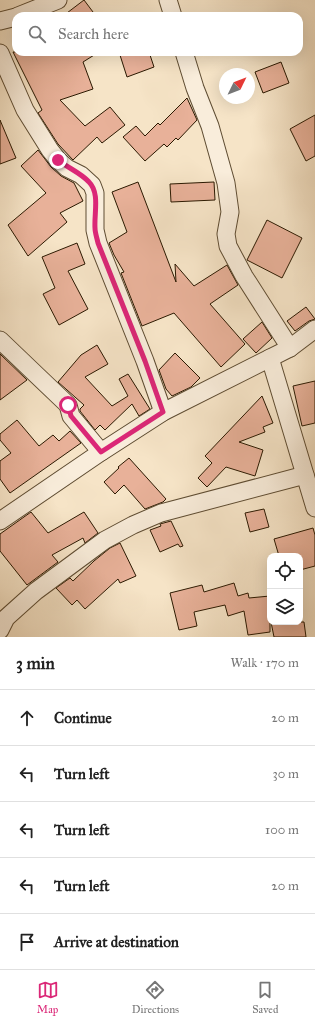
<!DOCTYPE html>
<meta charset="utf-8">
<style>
:root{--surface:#fff;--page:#f2f2f2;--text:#222;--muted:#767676;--line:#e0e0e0;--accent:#db2777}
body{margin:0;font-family:"IM FELL Great Primer",serif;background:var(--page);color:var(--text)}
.controls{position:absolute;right:12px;bottom:12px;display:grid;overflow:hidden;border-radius:8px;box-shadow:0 4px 16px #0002}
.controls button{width:36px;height:36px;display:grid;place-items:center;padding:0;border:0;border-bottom:1px solid var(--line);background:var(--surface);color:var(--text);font:20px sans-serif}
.compass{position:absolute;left:219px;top:68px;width:36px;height:36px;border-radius:50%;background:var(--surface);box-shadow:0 4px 16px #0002;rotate:47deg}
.stop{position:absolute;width:12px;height:12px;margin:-9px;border:3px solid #db2777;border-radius:50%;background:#fff}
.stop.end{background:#db2777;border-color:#fff;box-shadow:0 1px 4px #0008}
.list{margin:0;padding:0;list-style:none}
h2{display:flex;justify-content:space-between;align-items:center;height:52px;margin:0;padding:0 16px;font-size:17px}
h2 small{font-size:13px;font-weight:400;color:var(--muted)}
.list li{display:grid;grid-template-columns:26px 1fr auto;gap:12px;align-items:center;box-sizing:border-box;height:56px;padding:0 16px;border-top:1px solid var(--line)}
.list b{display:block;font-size:15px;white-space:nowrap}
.list em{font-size:13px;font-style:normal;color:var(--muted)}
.icon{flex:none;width:22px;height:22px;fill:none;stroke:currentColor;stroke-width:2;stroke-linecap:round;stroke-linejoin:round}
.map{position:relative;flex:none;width:315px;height:637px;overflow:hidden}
.search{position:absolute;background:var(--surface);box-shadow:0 4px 16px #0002;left:12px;right:12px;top:12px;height:44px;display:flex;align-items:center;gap:10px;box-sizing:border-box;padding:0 14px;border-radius:12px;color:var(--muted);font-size:15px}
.sheet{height:332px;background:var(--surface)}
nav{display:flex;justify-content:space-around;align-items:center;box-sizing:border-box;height:56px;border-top:1px solid var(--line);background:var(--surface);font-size:11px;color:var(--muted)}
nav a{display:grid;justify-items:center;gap:2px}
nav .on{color:var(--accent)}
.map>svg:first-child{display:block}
.building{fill:#e8b199;stroke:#2b1901}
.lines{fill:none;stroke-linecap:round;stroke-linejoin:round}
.minor-casing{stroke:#5e4c32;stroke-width:19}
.minor{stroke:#f9eddb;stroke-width:17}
.route{stroke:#db2777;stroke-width:5}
</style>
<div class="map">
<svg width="315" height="637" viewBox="0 0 315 637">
<rect width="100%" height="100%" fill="#f6e4c7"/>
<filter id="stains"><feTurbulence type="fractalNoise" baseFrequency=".005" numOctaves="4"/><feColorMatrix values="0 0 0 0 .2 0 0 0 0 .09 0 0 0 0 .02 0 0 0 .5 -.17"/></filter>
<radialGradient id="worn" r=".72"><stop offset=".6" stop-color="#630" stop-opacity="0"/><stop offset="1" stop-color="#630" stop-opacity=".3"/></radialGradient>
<!-- building -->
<g class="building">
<polygon points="84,0 96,16 63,16"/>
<polygon points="13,52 99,52 83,62 93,89 60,100 85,126 110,107 125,125 102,143 97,137 73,160 58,144 38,113 42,110"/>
<polygon points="119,52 149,52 154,67 127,77"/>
<polygon points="281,62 289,83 263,93 255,72"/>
<polygon points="187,98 197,120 178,140 176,138 167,147 164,144 145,161 123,137 136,126 145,136 158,123 160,125"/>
<polygon points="315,115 315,156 306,161 290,129"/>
<polygon points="0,120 16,158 0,164"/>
<polygon points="38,150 51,167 61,176 74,183 83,201 60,213 67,222 28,256 8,225 46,193 21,166"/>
<polygon points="138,182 176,282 175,264 194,286 227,265 238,285 210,304 245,344 221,367 174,313 142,326 121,273 124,272 114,255 109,243 127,232 112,192"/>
<polygon points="214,182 215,200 171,202 170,184"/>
<polygon points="267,220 302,238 282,278 247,260"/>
<polygon points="77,243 85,264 68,271 88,309 59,325 43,294 55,288 42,257"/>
<polygon points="306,307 315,319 309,321 295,331 287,321"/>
<polygon points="262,322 272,338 256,353 243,339"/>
<polygon points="97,345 108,364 85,377 112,406 128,396 119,379 128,374 150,409 139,416 132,404 105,430 100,425 95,430 80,411 80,409 84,405 58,382 81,355"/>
<polygon points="175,353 200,378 191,387 172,396 166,389 159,370"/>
<polygon points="0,354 27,380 0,400"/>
<polygon points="315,381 315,423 302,426 293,386"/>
<polygon points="262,396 273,423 263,427 265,432 239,442 263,450 255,476 226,467 207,487 198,478 212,463 205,456"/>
<polygon points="17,420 39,446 53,435 59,441 70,431 81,443 10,493 0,479 0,461 11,453 0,440 0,434"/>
<polygon points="129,458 166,499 163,502 145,509 124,485 115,494 104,482 119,468 118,467"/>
<polygon points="264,509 269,527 250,532 245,513"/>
<polygon points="31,512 48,533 84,512 98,533 85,543 83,538 52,555 58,562 27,585 0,551 0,534"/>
<polygon points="171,521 183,546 180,547 178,544 160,552 150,530 161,526 160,524"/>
<polygon points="313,528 315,535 315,566 300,570 300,556 279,556 274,539"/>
<polygon points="120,543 136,576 120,583 118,579 85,609 77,600 72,605 56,588 70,578 73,581 94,561 110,548"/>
<polygon points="234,583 238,596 248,593 249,598 270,596 270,632 248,635 244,611 228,616 225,605 194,612 197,626 179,630 170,593 202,585 204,592"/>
<polygon points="271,622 304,622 306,637 274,637"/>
</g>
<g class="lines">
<!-- minor casing -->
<g class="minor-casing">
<g id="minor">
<polyline points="168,0 173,16"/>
<polyline points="18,16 58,0"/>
<polyline points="0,21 16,17"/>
<polyline points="184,52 195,88 210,126 226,183 230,212 226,234 228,246 244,276 290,348"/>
<polyline points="0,53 25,110 50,150 58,160 67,168 81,175 92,185 95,193 95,230 98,243 145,361 163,412"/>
<polyline points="0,340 68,405 71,416 101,452"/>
<polyline points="270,358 315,508"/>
<polyline points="0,521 101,452 163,412 290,348 315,329"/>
<polyline points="0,630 6,618 36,591 105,540 133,525 161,513 305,475"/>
</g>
</g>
<!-- minor -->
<use href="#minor" class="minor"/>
</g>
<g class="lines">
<!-- route -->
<path class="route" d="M58,160c10,8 23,13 31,22 11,11 5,31 6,46 0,5 2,10 3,15l47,118 18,51 -62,40 -30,-36 -3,-11"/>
</g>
<rect width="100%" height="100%" filter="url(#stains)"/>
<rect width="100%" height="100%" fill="url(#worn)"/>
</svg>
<div class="controls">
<button><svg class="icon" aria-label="locate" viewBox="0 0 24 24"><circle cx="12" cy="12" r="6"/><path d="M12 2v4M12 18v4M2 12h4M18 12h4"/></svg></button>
<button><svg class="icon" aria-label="layers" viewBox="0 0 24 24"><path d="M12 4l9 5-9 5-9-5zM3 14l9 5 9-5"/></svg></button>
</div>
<svg class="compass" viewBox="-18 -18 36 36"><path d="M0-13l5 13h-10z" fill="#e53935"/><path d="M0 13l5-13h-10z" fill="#767676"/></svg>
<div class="stop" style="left:68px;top:405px"></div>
<div class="stop end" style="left:58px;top:160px"></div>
<div class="search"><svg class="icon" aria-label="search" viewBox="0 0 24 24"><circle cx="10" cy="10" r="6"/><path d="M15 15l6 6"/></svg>Search here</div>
</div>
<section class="sheet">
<h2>3 min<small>Walk · 170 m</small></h2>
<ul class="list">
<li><svg class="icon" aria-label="ahead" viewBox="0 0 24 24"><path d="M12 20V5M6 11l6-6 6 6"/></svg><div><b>Continue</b></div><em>20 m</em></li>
<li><svg class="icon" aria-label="left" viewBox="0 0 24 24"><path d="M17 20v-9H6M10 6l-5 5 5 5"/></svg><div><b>Turn left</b></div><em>30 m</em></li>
<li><svg class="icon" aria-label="left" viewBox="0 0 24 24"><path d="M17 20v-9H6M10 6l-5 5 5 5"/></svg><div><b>Turn left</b></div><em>100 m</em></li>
<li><svg class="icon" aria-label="left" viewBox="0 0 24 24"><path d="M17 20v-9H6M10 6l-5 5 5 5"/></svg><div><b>Turn left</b></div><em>20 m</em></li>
<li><svg class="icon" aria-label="arrive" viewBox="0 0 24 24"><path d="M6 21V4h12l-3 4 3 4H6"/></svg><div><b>Arrive at destination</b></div></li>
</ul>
</section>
<nav>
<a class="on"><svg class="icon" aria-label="map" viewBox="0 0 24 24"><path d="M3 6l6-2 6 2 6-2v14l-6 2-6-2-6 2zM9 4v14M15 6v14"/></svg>Map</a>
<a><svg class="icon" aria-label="directions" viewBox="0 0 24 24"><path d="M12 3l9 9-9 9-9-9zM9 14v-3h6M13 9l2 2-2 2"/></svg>Directions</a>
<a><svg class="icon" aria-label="saved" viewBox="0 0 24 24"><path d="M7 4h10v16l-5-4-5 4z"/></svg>Saved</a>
</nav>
